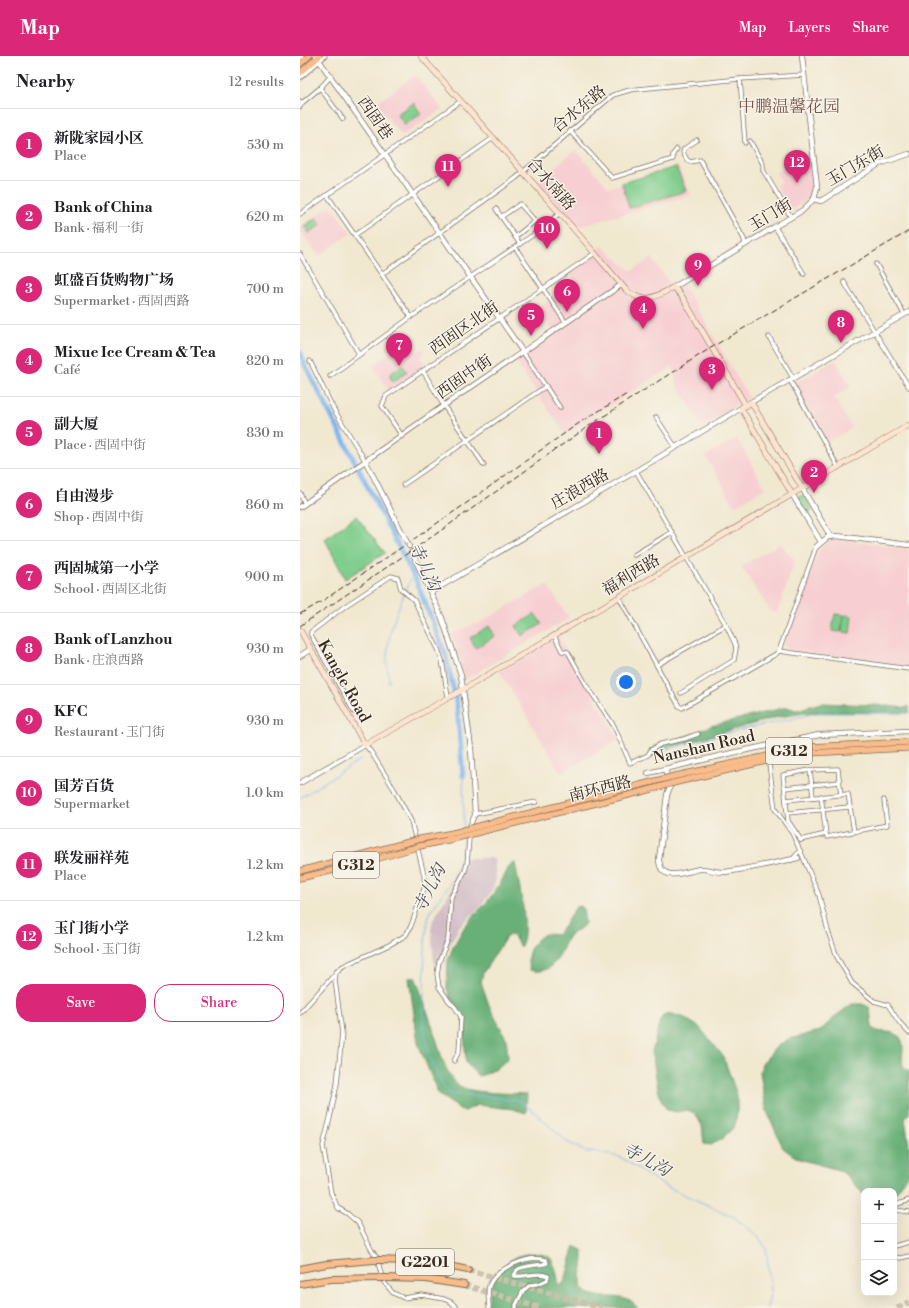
<!DOCTYPE html>
<meta charset="utf-8">
<style>
:root{--surface:#fff;--page:#f6f6f6;--text:#202124;--muted:#757577;--line:#e0e0e0;--accent:#db2777}
body{margin:0;font-family:"Libre Bodoni","Noto Serif SC",serif;background:var(--page);color:var(--text)}
.controls{position:absolute;right:12px;bottom:12px;display:grid;overflow:hidden;border-radius:8px;box-shadow:0 4px 16px #0002}
.controls button{width:36px;height:36px;display:grid;place-items:center;padding:0;border:0;border-bottom:1px solid var(--line);background:var(--surface);color:var(--text);font:20px sans-serif}
.you{position:absolute;left:326px;top:626px;width:14px;height:14px;margin:-10px;border:3px solid #fff;border-radius:50%;background:#1a73e8;box-shadow:0 0 0 6px #1a73e833}
.badge{display:grid;place-items:center;width:26px;height:26px;border-radius:50%;background:var(--accent);color:#fff;font-size:13px;font-weight:700}
.pin{position:absolute;translate:-50% -33px;filter:drop-shadow(0 1px 2px #0008)}
.pin::after{content:'';position:absolute;top:21px;width:14px;height:12px;background:inherit;clip-path:polygon(0 0,100% 0,50% 100%)}
.list{margin:0;padding:0;list-style:none}
h2{display:flex;justify-content:space-between;align-items:center;height:52px;margin:0;padding:0 16px;font-size:17px}
h2 small{font-size:13px;font-weight:400;color:var(--muted)}
.list li{display:grid;grid-template-columns:26px 1fr auto;gap:12px;align-items:center;box-sizing:border-box;height:72px;padding:0 16px;border-top:1px solid var(--line)}
.list b{display:block;font-size:15px;white-space:nowrap}
.list p{margin:0;font-size:13px;white-space:nowrap;color:var(--muted)}
.list em{font-size:13px;font-style:normal;color:var(--muted)}
.actions{display:flex;gap:8px;padding:12px 16px}
.actions a{flex:1;padding:9px 0;border:1px solid var(--accent);border-radius:16px;text-align:center;font-size:14px;color:var(--accent)}
.actions .main{background:var(--accent);color:#fff}
.icon{flex:none;width:22px;height:22px;fill:none;stroke:currentColor;stroke-width:2;stroke-linecap:round;stroke-linejoin:round}
.map{position:relative;flex:none;width:609px;height:1252px;overflow:hidden}
header{display:flex;align-items:center;gap:24px;box-sizing:border-box;height:56px;padding:0 20px;background:var(--accent);color:#fff}
header strong{font-size:19px}
nav{display:flex;gap:22px;margin-inline-start:auto;font-size:14px}
main{display:flex}
aside{flex:1;background:var(--surface)}
.map>svg:first-child{display:block}
.built{fill:#f7cfd2}
.industrial{fill:#d2bdc6}
.green{fill:#7fcd8d;stroke:#5d7c56}
.forest{fill:#67b078;stroke:#516d4b}
.lines{fill:none;stroke-linecap:round;stroke-linejoin:round}
.stream{stroke:#81b6ef;stroke-width:1}
.river{stroke:#81b6ef;stroke-width:5}
.motorway-tunnel{stroke:#cdc2ac;stroke-width:6;stroke-dasharray:6 3;stroke-linecap:butt}
.minor-casing{stroke:#7b6c5c;stroke-width:5}
.tertiary-casing{stroke:#7b6c5c;stroke-width:6}
.secondary-casing{stroke:#7b6c5c;stroke-width:6}
.primary-casing{stroke:#7b6c5c;stroke-width:7}
.trunk-casing{stroke:#7b6c5c;stroke-width:7}
.motorway-casing{stroke:#7b6c5c;stroke-width:8}
.minor{stroke:#fff;stroke-width:3.5}
.tertiary{stroke:#fff;stroke-width:4.5}
.secondary{stroke:#fde4d0;stroke-width:5}
.primary{stroke:#f9bc8a;stroke-width:5.5}
.trunk{stroke:#f9bc8a;stroke-width:5.5}
.motorway{stroke:#f9bc8a;stroke-width:6}
.rail{stroke:#3b2a1e;stroke-width:1;stroke-dasharray:6 3;stroke-linecap:butt}
.trunk-bridge-casing{stroke:#7b6c5c;stroke-width:7;stroke-linecap:butt}
.motorway-bridge-casing{stroke:#7b6c5c;stroke-width:8;stroke-linecap:butt}
.trunk-bridge{stroke:#f9bc8a;stroke-width:5.5}
.motorway-bridge{stroke:#f9bc8a;stroke-width:6}
.labels{text-anchor:middle;dominant-baseline:central;stroke-width:3;stroke-linejoin:round;paint-order:stroke}
.shield{fill:#f7f3e8;stroke:#73665b;stroke-width:1}
.shield-label{font-size:15px;font-weight:bold;fill:#3b2a1e}
.street-label{font-size:16px;fill:#3b2a1e;stroke:#f7f3e8}
.neighbourhood-label{font-size:17px;fill:#7c564d;stroke:#f7f3e8}
.water-label{font-size:17px;font-style:italic;fill:#50545d;stroke:#f7f3e8}
</style>
<header>
<strong>Map</strong>
<nav><a>Map</a><a>Layers</a><a>Share</a></nav>
</header>
<main>
<aside>
<h2>Nearby<small>12 results</small></h2>
<ul class="list">
<li><span class="badge">1</span><div><b>新陇家园小区</b><p>Place</p></div><em>530 m</em></li>
<li><span class="badge">2</span><div><b>Bank of China</b><p>Bank · 福利一街</p></div><em>620 m</em></li>
<li><span class="badge">3</span><div><b>虹盛百货购物广场</b><p>Supermarket · 西固西路</p></div><em>700 m</em></li>
<li><span class="badge">4</span><div><b>Mixue Ice Cream &amp; Tea</b><p>Café</p></div><em>820 m</em></li>
<li><span class="badge">5</span><div><b>副大厦</b><p>Place · 西固中街</p></div><em>830 m</em></li>
<li><span class="badge">6</span><div><b>自由漫步</b><p>Shop · 西固中街</p></div><em>860 m</em></li>
<li><span class="badge">7</span><div><b>西固城第一小学</b><p>School · 西固区北街</p></div><em>900 m</em></li>
<li><span class="badge">8</span><div><b>Bank of Lanzhou</b><p>Bank · 庄浪西路</p></div><em>930 m</em></li>
<li><span class="badge">9</span><div><b>KFC</b><p>Restaurant · 玉门街</p></div><em>930 m</em></li>
<li><span class="badge">10</span><div><b>国芳百货</b><p>Supermarket</p></div><em>1.0 km</em></li>
<li><span class="badge">11</span><div><b>联发丽祥苑</b><p>Place</p></div><em>1.2 km</em></li>
<li><span class="badge">12</span><div><b>玉门街小学</b><p>School · 玉门街</p></div><em>1.2 km</em></li>
</ul>
<div class="actions"><a class="main">Save</a><a>Share</a></div>
</aside>
<div class="map">
<svg width="609" height="1252" viewBox="0 0 609 1252">
<rect width="100%" height="100%" fill="#f7f3e8"/>
<filter id="ink" filterUnits="userSpaceOnUse"><feTurbulence type="fractalNoise" baseFrequency=".025" numOctaves="2"/><feDisplacementMap in="SourceGraphic" scale="8" xChannelSelector="R" yChannelSelector="G"/><feConvolveMatrix kernelMatrix="1 2 1 2 8 2 1 2 1" color-interpolation-filters="sRGB"/></filter>
<filter id="wash" filterUnits="userSpaceOnUse"><feTurbulence type="fractalNoise" baseFrequency=".012" numOctaves="4" result="noise"/><feDisplacementMap in="SourceGraphic" scale="16" xChannelSelector="R" yChannelSelector="G"/><feGaussianBlur stdDeviation="0.9" result="paint"/><feColorMatrix in="noise" values="0 0 0 0 0 0 0 0 0 0 0 0 0 0 0 0 0 1.4 0 .05"/><feComposite in="paint" operator="in"/></filter>
<g filter="url(#wash)">
<rect width="100%" height="100%" fill="#f1e8d0"/>
<!-- built -->
<g class="built">
<polygon points="115,19 142,53 102,80 77,47"/>
<polygon points="275,94 309,132 378,110 391,139 278,171 238,126"/>
<polygon points="502,101 509,101 513,131 510,139 507,144 491,154 476,129 482,126 476,116"/>
<polygon points="31,149 51,177 19,200 0,174 0,171"/>
<polygon points="302,190 331,215 352,202 370,228 383,228 449,342 402,371 376,326 373,310 265,378 216,306 255,278 237,252 260,237 269,248 285,238 268,215"/>
<polygon points="109,284 116,295 122,292 125,297 120,301 126,310 89,335 72,309"/>
<polygon points="535,304 551,331 534,341 552,372 527,386 493,329"/>
<polygon points="437,382 465,432 435,450 406,400"/>
<polygon points="533,482 609,493 609,611 489,594 483,588 519,493"/>
<polygon points="480,488 495,504 477,557 471,556 441,510"/>
<polygon points="247,529 269,562 166,623 152,578 174,568 177,569 208,550"/>
<polygon points="258,581 312,670 318,684 261,717 200,616"/>
</g>
<!-- industrial -->
<polygon class="industrial" points="164,802 194,802 196,824 192,834 181,850 159,871 142,904 142,909 134,907 131,873 133,864 163,814"/>
<!-- green -->
<g class="green">
<polygon points="114,47 121,58 105,69 97,58"/>
<polygon points="376,111 386,135 329,152 322,127"/>
<polygon points="16,162 21,169 9,177 4,170"/>
<polygon points="102,309 107,316 93,326 89,319"/>
<polygon points="504,438 513,454 506,458 496,443"/>
<polygon points="56,460 85,497 45,523 25,483"/>
<polygon points="235,558 242,568 222,580 216,570"/>
<polygon points="535,558 543,559 541,576 532,575"/>
<polygon points="544,559 552,560 550,577 542,576"/>
<polygon points="189,570 195,580 176,592 170,582"/>
</g>
<!-- forest -->
<g class="forest">
<polygon points="521,647 575,649 605,652 609,650 609,657 513,656 478,661 362,693 352,702 349,700 350,695 355,690 379,683 411,670 487,651 496,654"/>
<path d="M215,807c3,17 16,70 5,84l-6,-11 -4,-1 -4,2 -23,36 -2,9 9,26 16,30 2,19c-5,8 -20,18 -30,19l-12,-13 -3,-46 -13,-20 -3,-9 1,-28 5,-13 12,-21 12,-14 10,-10 14,-20 9,-17z"/>
<path d="M280,850l3,3 2,14c-4,7 -12,8 -17,14 -3,5 -5,12 -8,17 -7,13 -16,20 -30,16 -5,-12 -1,-23 8,-31 3,-2 5,-5 9,-5 2,0 6,1 9,1l3,-2 17,-26z"/>
<path d="M115,921c7,18 13,36 19,55 6,17 10,43 26,54 13,8 51,7 67,8l-1,19 -13,-4 -36,-4 -12,6 -4,-1 -23,-16 -20,-51 -9,-65z"/>
<path d="M552,948h10l7,3c3,9 1,15 4,22 9,6 22,-1 28,10 6,10 -5,28 8,32v43l-4,5 4,27v28l-15,21v-4h-30v4l-18,-20 -7,-5 -37,-10 -8,-4 -11,-8 -17,-39 -6,-37 2,-8 15,-18 12,-7 31,-8 17,-16z"/>
<polygon points="367,958 381,960 399,971 423,1000 437,1039 437,1058 435,1068 433,1072 423,1082 411,1089 404,1088 402,1070 395,1057 386,1054 377,1056 367,1054 362,1046 358,1033 352,996 360,964 363,960"/>
<path d="M275,1190l8,5c1,13 -4,25 -1,38 3,2 7,5 11,6 18,5 31,-3 45,13h-151c2,-9 3,-22 8,-30 9,-16 26,-28 46,-24 4,1 8,1 10,5 6,9 6,17 8,27l4,-2c6,-12 7,-26 12,-38z"/>
</g>
<g class="lines">
<!-- stream -->
<g class="stream">
<polyline points="106,535 113,517"/>
<path d="M89,627c0,-6 -2,-13 -2,-19 -1,-23 8,-49 17,-70"/>
<polyline points="356,698 365,694 422,678 518,657 609,657"/>
<polyline points="163,720 164,772"/>
<polyline points="0,742 61,703"/>
<path d="M163,784l-2,17 -8,22 -22,32c-8,17 -6,62 -7,82 0,10 -2,21 -1,31 4,21 12,56 28,70l34,2 24,4 6,-1 4,2 14,10 34,31 19,10h9l25,5 43,28 71,32 24,19 8,12 5,42 -4,18"/>
</g>
<!-- river -->
<polyline class="river" points="0,296 5,309 116,524 146,600 157,650 163,720"/>
</g>
</g>
<g filter="url(#ink)">
<g class="lines">
<!-- motorway-tunnel -->
<g class="motorway-tunnel">
<polyline points="168,1214 302,1252"/>
<polyline points="164,1229 240,1252"/>
<polyline points="597,1252 609,1246"/>
</g>
<!-- minor casing -->
<g class="minor-casing">
<g id="minor">
<polyline points="0,2 2,0"/>
<polyline points="0,22 25,0"/>
<polyline points="440,23 445,87"/>
<polyline points="20,32 31,20"/>
<polyline points="0,45 2,47 0,51"/>
<polyline points="2,47 20,32 43,63"/>
<polyline points="500,50 507,49"/>
<polyline points="484,52 491,51"/>
<polyline points="270,75 312,122 373,103 373,98 377,93"/>
<polyline points="397,84 384,93 383,96 387,104 390,106 400,104 444,183 445,189"/>
<polyline points="450,85 463,108 463,114 491,161"/>
<polyline points="27,139 111,261"/>
<polyline points="196,153 220,188"/>
<polyline points="0,158 161,45"/>
<polyline points="201,161 220,148 235,165 215,181"/>
<polyline points="475,171 504,218"/>
<polyline points="55,179 193,82"/>
<polyline points="215,191 266,267"/>
<polyline points="0,198 59,298"/>
<polyline points="576,208 604,258"/>
<polyline points="82,218 216,122 313,39 330,34 338,33 440,23 504,19"/>
<polyline points="544,226 609,331"/>
<polyline points="469,281 493,322"/>
<polyline points="223,296 260,352"/>
<polyline points="10,305 33,352 66,406"/>
<polyline points="123,315 144,350 184,409"/>
<polyline points="30,320 111,261 233,179 260,157"/>
<polyline points="490,324 538,411"/>
<polyline points="356,361 376,392"/>
<polyline points="102,380 82,350 86,340 295,197"/>
<polyline points="336,415 426,569 435,588 436,593 434,604 381,637"/>
<polyline points="103,429 246,330"/>
<polyline points="0,437 5,448"/>
<polyline points="334,499 372,476"/>
<polyline points="319,541 379,650 382,652 476,598 479,595 516,491"/>
<polyline points="254,579 262,595 268,596 287,630 314,670 330,707 348,699 351,694 361,688 384,683 398,678"/>
<polyline points="479,595 609,613"/>
<polyline points="357,609 426,569"/>
<polyline points="54,656 11,579 11,576 45,550 91,520 98,522 101,533 114,544 138,593 142,604 148,641"/>
<polyline points="65,689 71,696 94,733 111,765 124,819 125,830 111,870 106,879 89,889 43,910 36,916 35,924 42,977 37,1028 30,1062 23,1090 31,1137 38,1152 48,1158 58,1167 72,1195 77,1202 83,1225 93,1237 104,1242 122,1239 144,1243 151,1246 157,1252"/>
<polyline points="469,708 475,753 492,777 503,801 519,839 528,875 537,901 552,927 574,945 588,949 599,966 609,977"/>
<polyline points="510,714 513,741"/>
<polyline points="485,732 539,726"/>
<polyline points="486,744 548,738 554,776"/>
<polyline points="488,757 549,751"/>
<polyline points="526,778 527,781 587,769 584,744"/>
<polyline points="500,784 526,778 521,740"/>
<polyline points="501,784 488,765 483,719 510,714 538,713 541,739"/>
<polyline points="492,804 500,794"/>
<polyline points="0,957 36,917"/>
<polyline points="154,1005 159,995 161,961 155,951 149,945 139,931 137,918 139,906 148,883 151,841 165,815 167,808 170,770 175,758 236,746"/>
<path d="M594,1150c3,-3 10,-3 15,-6"/>
<polyline points="594,1152 596,1154 609,1156"/>
<polyline points="594,1190 609,1186"/>
<polyline points="594,1201 600,1202 609,1200"/>
<path d="M189,1252c0,-7 -2,-16 0,-22 7,-18 40,-32 57,-26l1,3c-8,3 -24,2 -30,7 -1,2 -2,4 -3,6 11,2 23,-5 34,0l-1,4 -9,4 -8,1 -7,6 -7,14v3"/>
</g>
</g>
<!-- tertiary casing -->
<g class="tertiary-casing">
<g id="tertiary">
<polyline points="16,0 223,296"/>
<polyline points="514,143 521,145 579,108 609,98"/>
<polyline points="374,231 503,154 514,143 517,131 502,0"/>
<polyline points="451,346 609,256"/>
<polyline points="66,406 109,490"/>
<polyline points="502,432 531,481"/>
<polyline points="492,438 521,486"/>
<polyline points="0,451 149,346 321,229"/>
<polyline points="516,491 528,481 537,480 609,489"/>
<polyline points="112,496 142,562 161,619 171,692 175,758"/>
<polyline points="131,536 336,415 441,352"/>
<polyline points="0,600 11,593"/>
<path d="M365,713l5,17 -3,9 -8,65c2,24 27,11 41,9 8,-1 16,4 25,3 24,-3 49,-9 73,-14"/>
<polyline points="348,717 432,697 519,679 609,675"/>
<polyline points="0,727 65,689"/>
</g>
</g>
<!-- secondary casing -->
<g class="secondary-casing">
<g id="secondary">
<path d="M121,0l165,187 40,47c18,15 30,7 48,-3l9,11 63,108"/>
<polyline points="492,438 441,352 451,346 502,432"/>
<polyline points="0,574 65,689 164,633 609,369"/>
</g>
</g>
<!-- primary casing -->
<g class="primary-casing">
<g id="primary">
<polyline points="0,8 9,0"/>
<polyline points="0,17 19,0"/>
</g>
</g>
<!-- trunk casing -->
<g class="trunk-casing">
<g id="trunk">
<polyline points="371,721 508,691 609,686"/>
<polyline points="373,727 466,705 509,697 609,692"/>
<polyline points="187,768 348,727"/>
<polyline points="187,774 349,734"/>
<polyline points="120,783 153,777"/>
<polyline points="120,790 153,783"/>
<polyline points="0,815 109,786"/>
<polyline points="0,822 56,809 110,793"/>
</g>
</g>
<!-- motorway casing -->
<g class="motorway-casing">
<g id="motorway">
<polyline points="81,1204 128,1206 168,1214"/>
<polyline points="0,1213 26,1208 74,1204"/>
<polyline points="85,1222 126,1223 164,1229"/>
<polyline points="0,1228 31,1223 80,1222"/>
</g>
</g>
<!-- minor -->
<use href="#minor" class="minor"/>
<!-- tertiary -->
<use href="#tertiary" class="tertiary"/>
<!-- secondary -->
<use href="#secondary" class="secondary"/>
<!-- primary -->
<use href="#primary" class="primary"/>
<!-- trunk -->
<use href="#trunk" class="trunk"/>
<!-- motorway -->
<use href="#motorway" class="motorway"/>
<!-- rail -->
<g class="rail">
<polyline points="0,558 21,546 161,451 248,389 282,365 327,338"/>
<polyline points="0,570 136,478 286,372 338,338 417,288 609,175"/>
</g>
<!-- trunk-bridge casing -->
<g class="trunk-bridge-casing">
<g id="trunk-bridge">
<polyline points="348,727 371,721"/>
<polyline points="349,734 373,727"/>
<polyline points="153,777 187,768"/>
<polyline points="153,783 187,774"/>
<polyline points="109,786 120,783"/>
<polyline points="110,793 120,790"/>
</g>
</g>
<!-- motorway-bridge casing -->
<g class="motorway-bridge-casing">
<g id="motorway-bridge">
<polyline points="74,1204 81,1204"/>
<polyline points="80,1222 85,1222"/>
</g>
</g>
<!-- trunk-bridge -->
<use href="#trunk-bridge" class="trunk-bridge"/>
<!-- motorway-bridge -->
<use href="#motorway-bridge" class="motorway-bridge"/>
</g>
</g>
<g class="labels">
<!-- shield labels -->
<g class="shield">
<rect x="466" y="682" width="46" height="26" rx="3"/>
<rect x="33" y="796" width="46" height="26" rx="3"/>
<rect x="96" y="1193" width="58" height="26" rx="3"/>
</g>
<g class="shield-label">
<text x="489" y="695">G312</text>
<text x="56" y="809">G312</text>
<text x="125" y="1206">G2201</text>
</g>
<!-- street labels -->
<g class="street-label">
<text transform="translate(279 53) rotate(-39)">合水东路</text>
<text transform="translate(75 62) rotate(55)">西固巷</text>
<text transform="translate(555 110) rotate(-30)">玉门东街</text>
<text transform="translate(251 128) rotate(49)">合水南路</text>
<text transform="translate(470 159) rotate(-31)">玉门街</text>
<text transform="translate(164 272) rotate(-35)">西固区北街</text>
<text transform="translate(164 321) rotate(-35)">西固中街</text>
<text transform="translate(280 433) rotate(-30)">庄浪西路</text>
<text transform="translate(331 519) rotate(-31)">福利西路</text>
<text transform="translate(44 625) rotate(61)">Kangle Road</text>
<text transform="translate(404 691) rotate(-13)">Nanshan Road</text>
<text transform="translate(300 733) rotate(-14)">南环西路</text>
</g>
<!-- neighbourhood labels -->
<g class="neighbourhood-label">
<text x="489" y="51">中鹏温馨花园</text>
</g>
<!-- water labels -->
<g class="water-label">
<text transform="translate(124 511) rotate(65)">寺儿沟</text>
<text transform="translate(130 833) rotate(-64)">寺儿沟</text>
<text transform="translate(346 1104) rotate(28)">寺儿沟</text>
</g>
</g>
</svg>
<div class="controls">
<button>+</button>
<button>−</button>
<button><svg class="icon" aria-label="layers" viewBox="0 0 24 24"><path d="M12 4l9 5-9 5-9-5zM3 14l9 5 9-5"/></svg></button>
</div>
<div class="you"></div>
<div class="pin badge" style="left:299px;top:398px">1</div>
<div class="pin badge" style="left:514px;top:437px">2</div>
<div class="pin badge" style="left:412px;top:334px">3</div>
<div class="pin badge" style="left:343px;top:273px">4</div>
<div class="pin badge" style="left:231px;top:280px">5</div>
<div class="pin badge" style="left:267px;top:256px">6</div>
<div class="pin badge" style="left:99px;top:310px">7</div>
<div class="pin badge" style="left:541px;top:287px">8</div>
<div class="pin badge" style="left:398px;top:230px">9</div>
<div class="pin badge" style="left:247px;top:193px">10</div>
<div class="pin badge" style="left:148px;top:131px">11</div>
<div class="pin badge" style="left:497px;top:127px">12</div>
</div>
</main>
